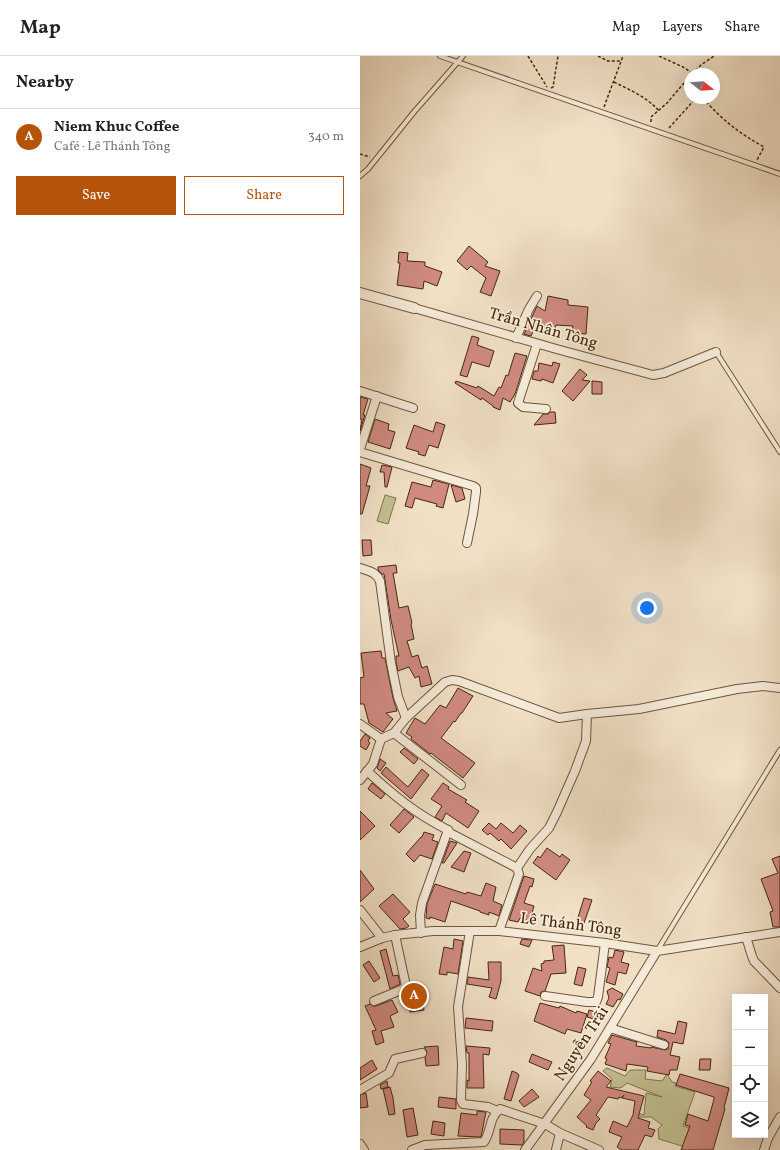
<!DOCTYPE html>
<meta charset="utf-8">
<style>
:root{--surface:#fff;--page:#f2f2f2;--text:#222;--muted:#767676;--line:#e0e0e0;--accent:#b45309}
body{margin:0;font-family:Vollkorn,serif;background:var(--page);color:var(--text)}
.controls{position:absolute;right:12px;bottom:12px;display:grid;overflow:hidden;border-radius:0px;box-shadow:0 4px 16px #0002}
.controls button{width:36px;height:36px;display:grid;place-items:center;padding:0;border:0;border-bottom:1px solid var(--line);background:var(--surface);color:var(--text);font:20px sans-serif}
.compass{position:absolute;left:324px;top:12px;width:36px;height:36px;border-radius:50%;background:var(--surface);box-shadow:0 4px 16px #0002;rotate:107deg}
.you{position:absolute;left:287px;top:552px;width:14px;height:14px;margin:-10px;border:3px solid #fff;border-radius:50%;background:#1a73e8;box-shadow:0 0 0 6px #1a73e833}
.badge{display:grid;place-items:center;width:26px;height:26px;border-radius:50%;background:var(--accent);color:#fff;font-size:13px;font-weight:700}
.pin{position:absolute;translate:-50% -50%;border:2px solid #fff;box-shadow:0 1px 4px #0006}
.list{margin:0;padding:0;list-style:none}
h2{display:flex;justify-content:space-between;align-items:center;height:52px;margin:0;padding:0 16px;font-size:17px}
h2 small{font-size:13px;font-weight:400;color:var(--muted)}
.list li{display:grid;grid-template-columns:26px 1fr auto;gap:12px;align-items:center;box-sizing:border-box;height:56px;padding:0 16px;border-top:1px solid var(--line)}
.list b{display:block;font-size:15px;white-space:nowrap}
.list p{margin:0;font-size:13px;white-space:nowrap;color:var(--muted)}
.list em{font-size:13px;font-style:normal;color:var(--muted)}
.actions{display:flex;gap:8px;padding:12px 16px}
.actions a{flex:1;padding:9px 0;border:1px solid var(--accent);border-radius:0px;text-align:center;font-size:14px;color:var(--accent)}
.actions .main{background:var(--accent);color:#fff}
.icon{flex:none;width:22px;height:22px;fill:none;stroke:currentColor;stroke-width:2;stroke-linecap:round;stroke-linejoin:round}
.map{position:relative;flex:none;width:420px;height:1094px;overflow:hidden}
header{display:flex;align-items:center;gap:24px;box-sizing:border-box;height:56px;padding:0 20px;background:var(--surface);border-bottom:1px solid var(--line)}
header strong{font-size:19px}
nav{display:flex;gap:22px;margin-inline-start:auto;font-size:14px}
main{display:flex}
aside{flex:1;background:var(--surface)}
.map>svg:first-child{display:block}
.green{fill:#c2c090;stroke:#82744d}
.building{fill:#d08a82;stroke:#43290a}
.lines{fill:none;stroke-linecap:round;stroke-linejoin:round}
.service-casing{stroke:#6e5739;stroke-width:6}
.minor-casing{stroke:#6e5739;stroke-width:10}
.tertiary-casing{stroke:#6e5739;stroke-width:12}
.path{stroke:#43290a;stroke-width:1.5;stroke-dasharray:3 2;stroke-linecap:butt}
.service{stroke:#f6ebda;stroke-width:4}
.minor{stroke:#f6ebda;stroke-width:8}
.tertiary{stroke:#f6ebda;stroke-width:10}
.labels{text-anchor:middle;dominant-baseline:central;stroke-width:3.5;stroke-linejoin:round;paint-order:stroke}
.street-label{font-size:16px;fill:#43290a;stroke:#f6ebda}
</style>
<header>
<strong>Map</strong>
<nav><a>Map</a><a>Layers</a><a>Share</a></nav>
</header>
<main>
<aside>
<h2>Nearby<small></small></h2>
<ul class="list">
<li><span class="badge">A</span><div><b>Niem Khuc Coffee</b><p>Café · Lê Thánh Tông</p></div><em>340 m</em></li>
</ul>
<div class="actions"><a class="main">Save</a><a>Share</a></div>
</aside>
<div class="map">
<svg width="420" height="1094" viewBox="0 0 420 1094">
<rect width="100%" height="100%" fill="#f1e0c6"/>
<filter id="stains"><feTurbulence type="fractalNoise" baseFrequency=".005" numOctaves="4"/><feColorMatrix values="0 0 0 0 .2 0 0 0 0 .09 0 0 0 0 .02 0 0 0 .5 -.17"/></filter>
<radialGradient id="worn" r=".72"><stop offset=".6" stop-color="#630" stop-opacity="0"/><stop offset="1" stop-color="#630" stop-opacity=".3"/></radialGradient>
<!-- green -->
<g class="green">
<polygon points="25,439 36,442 28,468 17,465"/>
<polygon points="247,1012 265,1020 270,1014 286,1014 285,1023 302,1025 307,1018 312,1026 316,1027 315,1030 335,1036 323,1070 341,1075 335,1094 299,1083 298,1073 302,1069 291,1061 274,1061 275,1056 284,1059 286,1037 302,1041 267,1027 261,1032 250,1031 252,1023 243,1015"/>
</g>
<!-- building -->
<g class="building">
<polygon points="109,190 128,206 125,210 140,215 131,240 120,236 126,222 111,210 107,214 97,205"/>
<polygon points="39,196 48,197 47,205 65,206 65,210 82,216 77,230 64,225 63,233 37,229 40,207 38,207"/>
<polygon points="188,240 208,244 208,249 228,251 226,278 212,277 213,270 196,269 195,273 175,270 171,280 164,278 177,250 185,255"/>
<polygon points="112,280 119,282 117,289 134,295 129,311 112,306 107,321 100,319"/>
<polygon points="155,297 167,300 155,338 150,346 143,342 140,354 133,351 133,350 122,342 121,344 95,327 96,325 117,332 118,330 134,340 139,331 141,332 146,319 148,320"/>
<polygon points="193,306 200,308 193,327 182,323 181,325 172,323 174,315 178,315 179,307 192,310"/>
<polygon points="220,313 227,319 222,324 230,325 213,345 202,335"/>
<polygon points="232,325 242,326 242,338 232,338"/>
<polygon points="0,341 8,343 3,359 5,359 0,375 2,363 0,363"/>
<polygon points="190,356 195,356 196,367 174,369 183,358 188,358"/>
<polygon points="15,363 29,368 28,374 35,376 30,393 8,386"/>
<polygon points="76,366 85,369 78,392 69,389 65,400 58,398 59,396 46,392 54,369 73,376"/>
<polygon points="0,408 11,412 6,430 10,430 2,458 0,458"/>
<polygon points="22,409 32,411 27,431 25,431 24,416 20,416"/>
<polygon points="73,424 89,428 83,452 76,450 77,448 55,442 52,452 45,450 52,426 71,431"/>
<polygon points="91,429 102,432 105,443 96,446"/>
<polygon points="2,484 11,484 12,499 3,500"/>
<polygon points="36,509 37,517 33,517 39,552 48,550 52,567 51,568 54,583 47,585 52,601 58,599 62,612 67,610 72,628 61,631 59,620 55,622 49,611 38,615 36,606 36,600 39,600 31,564 25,524 24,518 22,518 18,514 18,511"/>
<polygon points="21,595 22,602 25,602 33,642 37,655 26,657 33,663 23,676 9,667 4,648 0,648 0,622 4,621 1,597"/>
<polygon points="98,632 113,640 102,657 101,657 95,666 94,665 81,682 115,707 103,722 71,697 70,698 51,683 52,681 46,677 55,662 65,668 80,649 86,652"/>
<polygon points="5,678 10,682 8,685 10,687 6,694 0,690 0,685"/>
<polygon points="44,692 58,703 54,708 40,696"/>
<polygon points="20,703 26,707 20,715 17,712"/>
<polygon points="26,711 48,731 62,713 69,719 51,743 21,717"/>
<polygon points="12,727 25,738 21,743 8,733"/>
<polygon points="83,727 89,731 88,733 107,744 105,746 119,755 108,772 86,757 82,765 75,761 82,750 71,743"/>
<polygon points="44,753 54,761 39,777 30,769"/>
<polygon points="0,755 15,770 0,784"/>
<polygon points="129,767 136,773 141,767 153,777 160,769 167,775 151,793 141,783 139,785 130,777 128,779 122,774"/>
<polygon points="64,776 74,779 72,784 78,786 72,803 60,799 54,806 46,798 61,781 62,781"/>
<polygon points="90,785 97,787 84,807 82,807"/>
<polygon points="187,792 200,801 202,798 210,804 196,824 173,807 178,800 180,802"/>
<polygon points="104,795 111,797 104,816 91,811"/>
<polygon points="420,800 420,871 413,871 410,856 413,855 401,823 418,817 412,803"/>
<polygon points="0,814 14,833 0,846"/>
<polygon points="164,820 174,823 172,831 170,830 164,847 174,850 170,865 160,862 158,866 149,864"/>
<polygon points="126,827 136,831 133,845 142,849 139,860 129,856 129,859 120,856 120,855 91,845 85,866 70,861 70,863 66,862 67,848 75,828 106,838 107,836 121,840"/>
<polygon points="33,838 50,856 43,863 49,870 46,872 40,873 19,850"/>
<polygon points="224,842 232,844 223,870 216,868"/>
<polygon points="94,883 103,885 98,918 87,916 87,919 79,918 84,891 93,893"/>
<polygon points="162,883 172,884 169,891 160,888"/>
<polygon points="204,889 206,917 191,918 185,935 181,936 180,940 165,935 173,912 182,915 181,908 184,907 184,905 194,904 192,890"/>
<polygon points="26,893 33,920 38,919 40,928 30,933 20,895"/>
<polygon points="255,894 264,896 261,906 269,908 266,918 258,916 255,929 246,926 250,912 247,911 249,901 253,902"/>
<polygon points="9,905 20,922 14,926 3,909"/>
<polygon points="128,906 141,906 141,925 136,943 129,941 132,932 107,928 108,921 129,924"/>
<polygon points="218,911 226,913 222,930 214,928"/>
<polygon points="252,932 263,938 260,944 258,943 253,951 246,948 249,942 247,935"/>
<polygon points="61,935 64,954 50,956 47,938"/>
<polygon points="32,944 38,956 30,960 34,971 21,975 24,986 16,989 12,975 16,974 5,950 10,948 13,950 16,950"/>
<polygon points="180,947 199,952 200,950 216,957 217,955 227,958 221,977 207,973 205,978 174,965"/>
<polygon points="229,954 239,957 237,964 227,961"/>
<polygon points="106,962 133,965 132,975 105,972"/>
<polygon points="318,965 327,967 323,988 313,986 310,999 320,1001 317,1014 310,1014 309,1019 287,1015 288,1011 267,1008 266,1015 245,1008 247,1003 245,1002 251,988 248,987 252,979 277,986 276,990 291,992 291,991 305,994 308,993 309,987 306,984 297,981 298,974 315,978"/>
<polygon points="78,990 79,1009 66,1010 65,1002 67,996 64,991"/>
<polygon points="106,990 130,992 129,999 123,998 124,1032 107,1032 107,1024 109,1025 109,997 107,997"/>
<polygon points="172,998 192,1006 188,1014 169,1006"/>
<polygon points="340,1003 351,1003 350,1014 339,1014"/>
<polygon points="12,1004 17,1013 0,1024 0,1012"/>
<polygon points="152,1015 157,1017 159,1019 151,1045 144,1043"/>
<polygon points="238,1015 251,1025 246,1031 284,1040 278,1062 290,1066 288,1072 295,1074 292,1081 285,1079 278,1094 262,1094 257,1091 262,1081 249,1076 253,1065 267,1071 273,1059 275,1045 262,1042 264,1039 261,1042 259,1041 258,1043 248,1041 236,1059 240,1063 236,1067 233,1074 226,1071 227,1070 217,1061 231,1044 224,1039 232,1026 230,1025"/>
<polygon points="320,1018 369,1032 364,1052 365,1053 353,1094 321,1094 330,1070 325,1069 328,1058 348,1065 354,1043 354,1041 316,1029"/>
<polygon points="27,1025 28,1031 21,1033 20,1029"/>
<polygon points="30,1031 33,1042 35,1058 29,1059 23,1033"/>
<polygon points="172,1033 179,1041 164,1051 159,1045"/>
<polygon points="6,1037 8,1051 0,1052 0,1039"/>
<polygon points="79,1041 96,1043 96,1053 78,1051"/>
<polygon points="53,1052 58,1079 47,1081 43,1054"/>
<polygon points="117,1055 126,1056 121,1081 98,1080 101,1057 117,1059"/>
<polygon points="73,1065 85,1067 84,1080 71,1078"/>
<polygon points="140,1073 164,1074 164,1086 162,1089 140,1088"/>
</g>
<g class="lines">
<!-- service casing -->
<g class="service-casing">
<g id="service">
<polyline points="80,0 420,118"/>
<polyline points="0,120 8,113 54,56 103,0"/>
<polyline points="356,296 420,396"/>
<polyline points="297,895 420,694"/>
</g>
</g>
<!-- minor casing -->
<g class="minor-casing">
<g id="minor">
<polyline points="54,252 200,294 293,319 304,317 356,296"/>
<polyline points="156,282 169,253 177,240"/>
<polyline points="177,288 158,347 163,351 186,353"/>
<polyline points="0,335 53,352"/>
<polyline points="0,393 17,340"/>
<polyline points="0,396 113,430 116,432 116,436 113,458 107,487"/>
<path d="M0,512c9,3 16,4 20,13l11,82 7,34 8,21"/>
<polyline points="0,668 21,683"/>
<polyline points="34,677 101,729"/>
<path d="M7,715c26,24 49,43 81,59l2,3 67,35 2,6 -20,57"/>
<polyline points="0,724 13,708 21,683 34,677 46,662 85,626 92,624 99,625 199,662 227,658 279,653 377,633 403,630 420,632"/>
<polyline points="157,812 170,793 189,772 197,756 215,715 226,685 227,658"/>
<polyline points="0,854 22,882"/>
<polyline points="110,875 98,951 102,1008 101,1044 103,1048 128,1051 137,1055"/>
<polyline points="61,877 60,859 62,847 88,774"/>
<polyline points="386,881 392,900 394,905 420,932"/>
<polyline points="0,891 22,882 35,879 73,875 139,875 245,887 297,895 420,876"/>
<polyline points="185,940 227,946 236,946 238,941 245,887"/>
<polyline points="14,945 41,934 46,930 35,879"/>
<polyline points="250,972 304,989"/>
<polyline points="0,1034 29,1017 35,1003 62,997"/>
<polyline points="0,1088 4,1094"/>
<path d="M52,1094l13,-5 59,-3c8,-12 4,-23 16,-33l45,15 15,9 39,17"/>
<polyline points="165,1094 231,1003 297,895"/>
<polyline points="196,1094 200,1077"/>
<polyline points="404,1094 408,1082 420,1061"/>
</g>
</g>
<!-- tertiary casing -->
<g class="tertiary-casing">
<polyline id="tertiary" points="0,237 54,252"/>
</g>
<!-- path -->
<g class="path">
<polyline points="168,0 187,31"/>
<polyline points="238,0 248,5 261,5"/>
<polyline points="299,0 323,11 332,17"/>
<polyline points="332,18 341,9 354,0"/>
<path d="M254,26c16,8 33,15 45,29"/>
<polyline points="191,32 193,31 198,0"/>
<path d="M343,42c18,21 37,36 61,49l-7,13"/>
<polyline points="244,51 263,0"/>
<polyline points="291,66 291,61 307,47 330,20"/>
<polyline points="309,72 336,42"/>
<polyline points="0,98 10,101"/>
</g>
<!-- service -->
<use href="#service" class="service"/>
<!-- minor -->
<use href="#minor" class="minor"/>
<!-- tertiary -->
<use href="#tertiary" class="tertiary"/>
</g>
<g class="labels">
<!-- street labels -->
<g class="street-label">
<text transform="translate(183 273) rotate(16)">Trần Nhân Tông</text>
<text transform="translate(211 869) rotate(7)">Lê Thánh Tông</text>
<text transform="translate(222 988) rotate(-57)">Nguyễn Trãi</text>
</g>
</g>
<rect width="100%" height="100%" filter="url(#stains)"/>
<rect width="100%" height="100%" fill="url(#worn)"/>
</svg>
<div class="controls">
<button>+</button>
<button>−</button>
<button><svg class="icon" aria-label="locate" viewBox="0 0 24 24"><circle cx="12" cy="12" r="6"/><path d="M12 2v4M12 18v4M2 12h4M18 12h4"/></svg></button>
<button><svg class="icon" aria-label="layers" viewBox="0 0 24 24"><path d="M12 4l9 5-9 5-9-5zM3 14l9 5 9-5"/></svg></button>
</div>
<svg class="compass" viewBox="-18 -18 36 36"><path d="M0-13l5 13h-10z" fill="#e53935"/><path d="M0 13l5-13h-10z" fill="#767676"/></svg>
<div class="you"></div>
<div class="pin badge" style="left:54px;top:940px">A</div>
</div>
</main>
